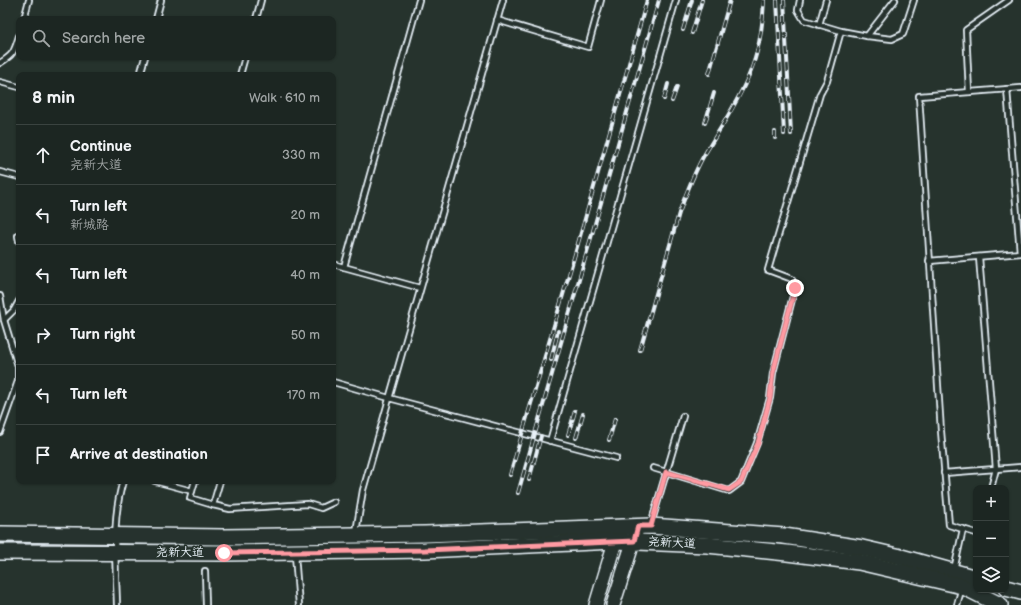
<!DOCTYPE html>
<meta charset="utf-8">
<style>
:root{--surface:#1c2622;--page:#252e2a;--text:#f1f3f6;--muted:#a0a5a5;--line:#3a4340}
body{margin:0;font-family:"Balsamiq Sans","LXGW WenKai TC",sans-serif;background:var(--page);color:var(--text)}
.controls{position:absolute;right:12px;bottom:12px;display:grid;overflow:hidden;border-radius:8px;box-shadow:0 1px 3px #0004}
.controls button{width:36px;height:36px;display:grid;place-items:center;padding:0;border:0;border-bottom:1px solid var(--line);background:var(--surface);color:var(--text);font:20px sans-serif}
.stop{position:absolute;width:12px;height:12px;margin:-9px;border:3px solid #ff9aa2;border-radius:50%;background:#fff}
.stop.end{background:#ff9aa2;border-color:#fff;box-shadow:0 1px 4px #0008}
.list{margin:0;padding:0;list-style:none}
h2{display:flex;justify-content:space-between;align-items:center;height:52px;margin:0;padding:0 16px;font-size:17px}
h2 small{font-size:13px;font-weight:400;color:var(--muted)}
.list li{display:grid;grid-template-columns:26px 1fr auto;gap:12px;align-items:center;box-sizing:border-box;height:60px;padding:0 16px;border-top:1px solid var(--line)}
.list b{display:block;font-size:15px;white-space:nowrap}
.list p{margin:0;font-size:13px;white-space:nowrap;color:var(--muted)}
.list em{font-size:13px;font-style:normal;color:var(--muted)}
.icon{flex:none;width:22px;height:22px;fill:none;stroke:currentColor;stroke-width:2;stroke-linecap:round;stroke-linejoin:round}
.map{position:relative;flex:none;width:1021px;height:605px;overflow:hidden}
.search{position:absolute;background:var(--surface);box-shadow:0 1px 3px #0004;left:16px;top:16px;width:320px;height:44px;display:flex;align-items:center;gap:10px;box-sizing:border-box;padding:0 14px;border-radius:8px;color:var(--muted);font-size:15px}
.panel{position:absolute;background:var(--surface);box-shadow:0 1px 3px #0004;left:16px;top:72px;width:320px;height:412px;border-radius:8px}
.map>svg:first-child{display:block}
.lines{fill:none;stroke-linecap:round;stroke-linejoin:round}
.lane-casing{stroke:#e8f1f8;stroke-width:8}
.secondary-casing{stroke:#e8f1f8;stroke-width:16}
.primary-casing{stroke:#e8f1f8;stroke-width:18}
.lane{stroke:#26332d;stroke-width:4.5}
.secondary{stroke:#26332d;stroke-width:13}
.primary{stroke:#26332d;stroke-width:15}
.rail-casing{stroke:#e8f1f8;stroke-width:4}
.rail{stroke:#26332d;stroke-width:2.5;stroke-dasharray:8;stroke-linecap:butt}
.route{stroke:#ff9aa2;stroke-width:5}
.labels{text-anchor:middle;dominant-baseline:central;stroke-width:3;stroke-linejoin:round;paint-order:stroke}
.street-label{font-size:12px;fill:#e8f1f8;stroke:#26332d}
</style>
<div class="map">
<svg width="1021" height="605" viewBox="0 0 1021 605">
<rect width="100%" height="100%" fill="#26332d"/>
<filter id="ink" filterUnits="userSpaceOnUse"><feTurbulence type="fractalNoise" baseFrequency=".025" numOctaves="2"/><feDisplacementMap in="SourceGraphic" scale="8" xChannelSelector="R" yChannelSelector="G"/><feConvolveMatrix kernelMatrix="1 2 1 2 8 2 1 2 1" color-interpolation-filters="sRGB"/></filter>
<g filter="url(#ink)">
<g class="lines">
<!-- lane casing -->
<g class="lane-casing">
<g id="lane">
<polyline points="800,0 798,10 804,20 841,31 867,36 892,39 903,34 914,0"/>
<polyline points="24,19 29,0"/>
<polyline points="156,19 161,0"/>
<polyline points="256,19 261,0"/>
<polyline points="497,20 588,47 601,0"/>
<polyline points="819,25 826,0"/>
<polyline points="867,36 895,0"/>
<path d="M0,63c14,-9 14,-11 19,-27"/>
<polyline points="140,75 145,57"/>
<polyline points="240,75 245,57"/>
<polyline points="0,82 19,87"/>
<polyline points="1007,89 1020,253"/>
<polyline points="969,92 966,30 1009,0"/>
<polyline points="0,172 19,177"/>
<polyline points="18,236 19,241"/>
<polyline points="979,257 996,469 991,488"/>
<polyline points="929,261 1021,253"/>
<polyline points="333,264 420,288"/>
<polyline points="344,267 419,0"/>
<polyline points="0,296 4,320 18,366 18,381 0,432"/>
<polyline points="4,320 14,310 19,301"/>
<polyline points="333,382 389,398 616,458"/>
<polyline points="550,441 676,0"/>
<polyline points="653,468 729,491 741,482 757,443 770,398 773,373 795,288 792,279 768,270 820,94 827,81 841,31"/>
<polyline points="944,473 1021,467"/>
<polyline points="155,481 192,491 195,481"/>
<polyline points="220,481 213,505 230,509 308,504 321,508 334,502"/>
<polyline points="192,491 190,498 213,505"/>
<polyline points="651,524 683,416"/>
<polyline points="356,532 363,490 503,0"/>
<polyline points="976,533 949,525 941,431 919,96 1021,88"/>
<polyline points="295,555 299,605"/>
<polyline points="954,570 963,529"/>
<polyline points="205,571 206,605"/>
<path d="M117,605c-1,-41 -6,-84 6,-124"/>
<polyline points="957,605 962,587"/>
</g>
</g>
<!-- secondary casing -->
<g class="secondary-casing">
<g id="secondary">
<polyline points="596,605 618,532"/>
<polyline points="613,605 636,533"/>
</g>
</g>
<!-- primary casing -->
<g class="primary-casing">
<g id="primary">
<polyline points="0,534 223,537 425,534 651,526 784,536 862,548 901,557 976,578"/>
<polyline points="0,552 224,553 425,550 615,541 707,545 787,553 859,562 962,586 1000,605"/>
<polyline points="1006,588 1021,592"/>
</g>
</g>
<!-- lane -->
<use href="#lane" class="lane"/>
<!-- secondary -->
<use href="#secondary" class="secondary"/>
<!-- primary -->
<use href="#primary" class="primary"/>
<!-- rail casing -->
<g class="rail-casing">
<g id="rail">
<polyline points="777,0 784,134"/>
<polyline points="784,0 791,134"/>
<polyline points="683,30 692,0"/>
<polyline points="692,33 702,0"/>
<polyline points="709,74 730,0"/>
<polyline points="664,99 668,84"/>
<polyline points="672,101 677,87"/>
<polyline points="705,123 714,93"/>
<polyline points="775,132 775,138"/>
<path d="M640,350l39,-137c7,-19 14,-38 24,-56 16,-27 34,-53 46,-82 10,-23 14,-51 15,-75"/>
<polyline points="551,360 558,331"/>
<polyline points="568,435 575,411"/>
<polyline points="576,438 583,414"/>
<polyline points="609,440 615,419"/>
<polyline points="510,475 575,254 647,0"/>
<polyline points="529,480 541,436"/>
<polyline points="518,493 659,0"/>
</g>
</g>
<!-- rail -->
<use href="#rail" class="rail"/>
</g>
</g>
<g class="lines" filter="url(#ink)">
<!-- route -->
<polyline class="route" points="224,553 425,550 634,541 638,526 651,526 666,472 729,490 741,482 758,443 770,398 773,373 795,288"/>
</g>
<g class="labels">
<!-- street labels -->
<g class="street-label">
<text transform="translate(672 543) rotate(3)">尧新大道</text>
<text x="180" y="552">尧新大道</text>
</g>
</g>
</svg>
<div class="controls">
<button>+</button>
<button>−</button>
<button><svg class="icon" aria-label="layers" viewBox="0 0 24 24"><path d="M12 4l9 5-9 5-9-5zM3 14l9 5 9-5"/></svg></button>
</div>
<div class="stop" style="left:224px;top:553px"></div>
<div class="stop end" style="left:795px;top:288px"></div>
<div class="search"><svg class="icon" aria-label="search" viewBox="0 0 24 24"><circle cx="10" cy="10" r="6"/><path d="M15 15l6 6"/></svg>Search here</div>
<section class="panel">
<h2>8 min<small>Walk · 610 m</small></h2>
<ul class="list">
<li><svg class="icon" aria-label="ahead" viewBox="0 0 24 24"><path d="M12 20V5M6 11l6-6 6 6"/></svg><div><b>Continue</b><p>尧新大道</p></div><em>330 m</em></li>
<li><svg class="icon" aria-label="left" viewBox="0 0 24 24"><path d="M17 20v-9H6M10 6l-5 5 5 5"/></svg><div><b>Turn left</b><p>新城路</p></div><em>20 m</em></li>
<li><svg class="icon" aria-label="left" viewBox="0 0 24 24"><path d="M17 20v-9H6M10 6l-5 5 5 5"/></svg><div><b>Turn left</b></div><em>40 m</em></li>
<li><svg class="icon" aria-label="right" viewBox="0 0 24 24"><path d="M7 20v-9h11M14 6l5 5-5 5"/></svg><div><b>Turn right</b></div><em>50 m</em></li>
<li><svg class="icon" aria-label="left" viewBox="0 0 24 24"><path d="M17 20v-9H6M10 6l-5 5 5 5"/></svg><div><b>Turn left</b></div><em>170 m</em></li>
<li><svg class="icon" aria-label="arrive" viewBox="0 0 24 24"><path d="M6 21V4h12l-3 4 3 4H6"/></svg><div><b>Arrive at destination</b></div></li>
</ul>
</section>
</div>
